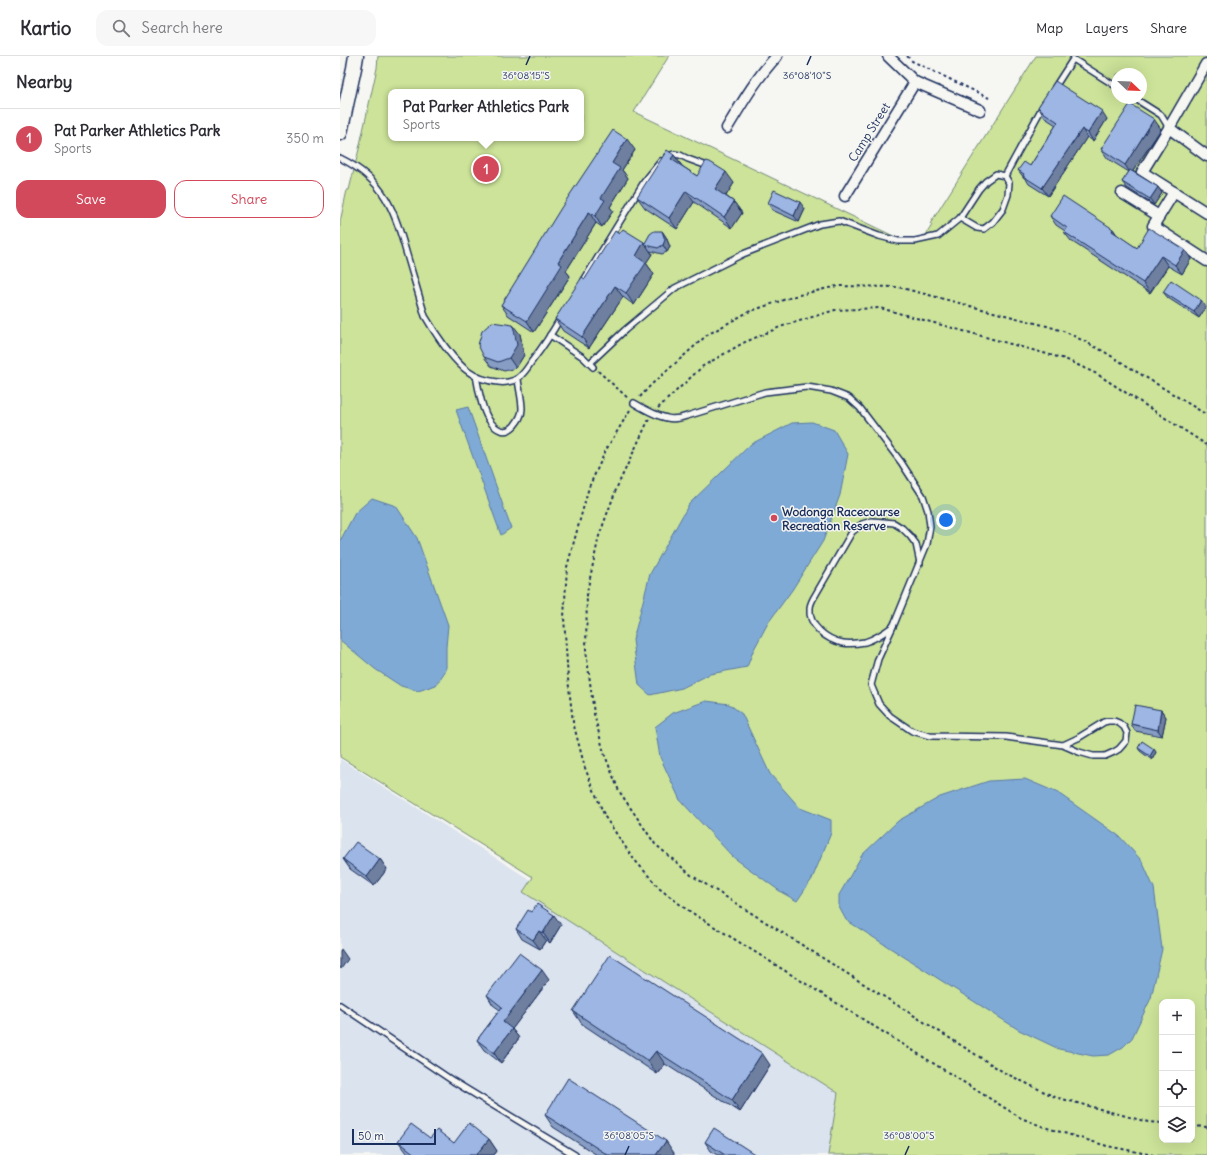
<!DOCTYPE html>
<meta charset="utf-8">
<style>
:root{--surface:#fff;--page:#f7f7f7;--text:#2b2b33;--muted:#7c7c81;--line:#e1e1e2;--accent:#d1495b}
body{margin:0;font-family:Delius,sans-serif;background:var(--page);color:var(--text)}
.controls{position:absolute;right:12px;bottom:12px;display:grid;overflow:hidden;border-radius:8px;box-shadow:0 4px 16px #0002}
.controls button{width:36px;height:36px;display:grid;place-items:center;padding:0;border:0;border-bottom:1px solid var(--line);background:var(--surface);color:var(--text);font:20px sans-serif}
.compass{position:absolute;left:771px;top:12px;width:36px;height:36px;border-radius:50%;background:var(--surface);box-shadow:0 4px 16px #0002;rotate:113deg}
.scale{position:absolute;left:12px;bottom:10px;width:84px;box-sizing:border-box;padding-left:4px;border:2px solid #1b2f5e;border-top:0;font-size:11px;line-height:14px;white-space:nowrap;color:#1b2f5e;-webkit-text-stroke:3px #f6f6f2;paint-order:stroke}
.you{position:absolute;left:606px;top:464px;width:14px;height:14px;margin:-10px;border:3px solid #fff;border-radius:50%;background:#1a73e8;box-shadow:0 0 0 6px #1a73e833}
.badge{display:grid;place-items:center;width:26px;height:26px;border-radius:50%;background:var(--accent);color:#fff;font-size:13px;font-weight:700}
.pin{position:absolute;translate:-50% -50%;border:2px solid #fff;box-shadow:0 1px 4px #0006}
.popup{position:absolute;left:48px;top:33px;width:196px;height:52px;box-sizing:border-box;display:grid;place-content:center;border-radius:8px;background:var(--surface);filter:drop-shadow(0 1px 3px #0005);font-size:13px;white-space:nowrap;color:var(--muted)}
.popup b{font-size:15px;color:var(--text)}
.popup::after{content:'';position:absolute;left:50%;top:100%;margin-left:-8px;border:8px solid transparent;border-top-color:var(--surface)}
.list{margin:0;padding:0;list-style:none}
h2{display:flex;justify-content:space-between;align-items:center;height:52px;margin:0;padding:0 16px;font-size:17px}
h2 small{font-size:13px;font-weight:400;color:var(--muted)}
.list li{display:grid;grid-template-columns:26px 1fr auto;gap:12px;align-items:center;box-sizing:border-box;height:60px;padding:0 16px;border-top:1px solid var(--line)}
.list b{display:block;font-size:15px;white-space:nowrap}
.list p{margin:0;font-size:13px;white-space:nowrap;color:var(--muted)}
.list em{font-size:13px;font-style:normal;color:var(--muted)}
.actions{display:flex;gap:8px;padding:12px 16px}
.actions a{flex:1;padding:9px 0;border:1px solid var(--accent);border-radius:12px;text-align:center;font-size:14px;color:var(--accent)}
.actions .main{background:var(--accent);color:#fff}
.icon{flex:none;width:22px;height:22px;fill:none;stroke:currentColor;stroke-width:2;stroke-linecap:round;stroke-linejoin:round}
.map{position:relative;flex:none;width:867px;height:1099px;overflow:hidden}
header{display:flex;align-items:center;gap:24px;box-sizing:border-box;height:56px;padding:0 20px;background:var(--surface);border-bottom:1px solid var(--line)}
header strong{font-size:19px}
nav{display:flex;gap:22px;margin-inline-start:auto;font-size:14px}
.search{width:280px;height:36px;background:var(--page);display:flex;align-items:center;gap:10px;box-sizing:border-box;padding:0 14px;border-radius:12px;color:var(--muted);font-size:15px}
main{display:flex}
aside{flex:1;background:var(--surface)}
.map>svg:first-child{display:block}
.built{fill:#dbe3ee}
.green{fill:#cce399;stroke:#74897c;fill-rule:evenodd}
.water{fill:#80aad6;stroke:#5879a6}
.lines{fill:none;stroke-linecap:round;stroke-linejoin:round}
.lane-casing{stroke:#1b2f5e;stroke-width:8}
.street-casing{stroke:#1b2f5e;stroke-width:13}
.secondary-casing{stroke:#1b2f5e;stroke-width:17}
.path{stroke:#1b2f5e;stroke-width:2;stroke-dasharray:3 3;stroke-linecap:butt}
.lane{stroke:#f6f6f2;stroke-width:5}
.street{stroke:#f6f6f2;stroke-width:10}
.secondary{stroke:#f6f6f2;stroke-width:14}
.wall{fill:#879dc3;stroke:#1b2f5e}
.shaded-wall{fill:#6e7f9f;stroke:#1b2f5e}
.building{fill:#9db6e3;stroke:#1b2f5e}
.ticks{fill:none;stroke:#1b2f5e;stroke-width:1.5}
.poi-dot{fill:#d1495b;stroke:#f6f6f2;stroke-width:1.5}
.labels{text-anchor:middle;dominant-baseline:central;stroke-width:3;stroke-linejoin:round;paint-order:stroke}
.street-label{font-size:12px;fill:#1b2f5e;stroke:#f6f6f2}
.poi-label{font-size:12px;font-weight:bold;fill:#1b2f5e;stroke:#f6f6f2;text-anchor:start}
.ticks-label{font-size:10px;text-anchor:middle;fill:#1b2f5e;stroke:#f6f6f2;stroke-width:3;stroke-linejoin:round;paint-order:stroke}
</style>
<header>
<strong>Kartio</strong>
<div class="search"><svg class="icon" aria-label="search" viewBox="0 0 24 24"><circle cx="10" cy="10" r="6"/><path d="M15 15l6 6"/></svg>Search here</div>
<nav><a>Map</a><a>Layers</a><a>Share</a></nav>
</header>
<main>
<aside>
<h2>Nearby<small></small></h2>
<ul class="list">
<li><span class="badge">1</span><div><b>Pat Parker Athletics Park</b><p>Sports</p></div><em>350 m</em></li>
</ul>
<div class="actions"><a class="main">Save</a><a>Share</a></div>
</aside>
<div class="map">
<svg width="867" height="1099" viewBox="0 0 867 1099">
<rect width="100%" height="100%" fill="#f6f6f2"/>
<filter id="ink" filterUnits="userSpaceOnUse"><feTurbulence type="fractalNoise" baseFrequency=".025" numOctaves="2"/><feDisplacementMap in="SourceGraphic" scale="8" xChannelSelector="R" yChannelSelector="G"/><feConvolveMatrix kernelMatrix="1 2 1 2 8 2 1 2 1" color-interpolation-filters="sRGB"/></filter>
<g filter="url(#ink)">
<!-- built -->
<polygon class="built" points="0,703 528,1038 504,1099 0,1099"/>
<!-- green -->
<path class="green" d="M38,0h291l-35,56 270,129 20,-3 8,-13 -2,-1 106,-168h171v1099h-379l10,-62 -315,-201 10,-15 -193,-120v-535l7,-32h2l10,-41 18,-81zM777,18h24v24h-24zM51,36h190v46h-190zM822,946h30v138h-30z"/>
<!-- water -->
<g class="water">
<polygon points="128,351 171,472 161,479 116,354"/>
<polygon points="472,366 494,374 508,398 500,439 483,485 452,534 428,567 413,595 407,611 370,618 342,632 310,639 299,629 293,584 310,518 349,448 411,388 452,367"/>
<polygon points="32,442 56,450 77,482 108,569 106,591 106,614 96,629 78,635 61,630 35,613 0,584 0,485 15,457"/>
<polygon points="366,645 389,648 402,658 430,718 460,752 491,764 491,777 472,823 457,845 441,836 393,801 340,744 320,701 315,671 333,657"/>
<polygon points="685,723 718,737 779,780 802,805 814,832 822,893 811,942 792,982 783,991 769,999 753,1000 719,993 679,974 506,864 499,851 499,839 522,799 558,765 600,741 649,725"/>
</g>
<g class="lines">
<!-- lane casing -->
<g class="lane-casing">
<g id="lane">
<polyline points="715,31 733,3 777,31"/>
<polyline points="794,42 821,59 829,72"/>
<polyline points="327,100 334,98 340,99 348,103 370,111"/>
<path d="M0,102c45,22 54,52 67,97 6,20 12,41 18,61 10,17 29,46 44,56 8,6 19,9 29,10 6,1 15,0 20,-4 6,-4 10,-11 14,-17 11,-14 20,-28 29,-44"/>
<polyline points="620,162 637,172 644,173 653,166 663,153 668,139 669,127 665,120"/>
<polyline points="244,224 304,126 321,105"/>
<polyline points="210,279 243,301 253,311"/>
<polyline points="250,307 285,274 335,232 403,198 480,168 499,165 539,180 558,185 575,185 598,180 620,162 639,133 646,125 656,118 665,120 703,50"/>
<path d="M136,320c3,14 5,32 13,44 7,10 16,15 25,6 4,-5 8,-10 8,-17 0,-10 -3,-20 -4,-30"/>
<path d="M294,347c10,6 22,13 33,15 7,2 14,0 20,-2l78,-24 42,-5 24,4 18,7 11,10 41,54 22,34 5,15 2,15 -3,18 -32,78 -17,37 -7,26 8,19 11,12 22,15 18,5 76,1 57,8 16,7 14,4h12l9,-4 5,-3 7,-8 1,-8 -3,-6 -5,-4 -5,-2h-6l-4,1 -26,16 -15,7"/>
<path d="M552,571c-8,6 -17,12 -27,15 -6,1 -16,2 -22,1 -16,-3 -35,-17 -33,-35 0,-3 2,-7 3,-9l39,-67 10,-8 10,-3 12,1 10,1 8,5 8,8 6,8 4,19"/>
<polyline points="0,949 113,1025 235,1099"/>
</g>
</g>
<!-- street casing -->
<g class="street-casing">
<g id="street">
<polyline points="548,0 575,26 640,54"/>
<polyline points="866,8 829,72 867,100"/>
<path d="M387,72c15,-25 30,-51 50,-72"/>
<polyline points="829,72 802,116 867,157"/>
<polyline points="834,136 813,170 867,205"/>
<polyline points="782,137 819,160"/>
<polyline points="505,140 575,26"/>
</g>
</g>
<!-- secondary casing -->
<g class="secondary-casing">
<polyline id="secondary" points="0,77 14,12 16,0"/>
</g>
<!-- path -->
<g class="path">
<polyline points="567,0 572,5 649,42"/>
<polyline points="258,315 289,343"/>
<polyline points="300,341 311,329 367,279 408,256 455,240 497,230 558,231 707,270 726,276 763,295 867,359"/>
<polyline points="318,352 363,310 403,287 440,271 495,254 540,252 725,303 757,318 867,389"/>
<polyline points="290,354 266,394 249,431 227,511 224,561 228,623 233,666 245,712 265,761 293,802 320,833 346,853 681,1062 704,1071 767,1090 813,1099"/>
<polyline points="309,363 277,431 259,480 247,536 246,594 254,658 264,697 279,735 315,788 351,819 665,1017 715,1041 808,1066 822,1067"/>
<polyline points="852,1070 867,1071"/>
</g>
<!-- lane -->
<use href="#lane" class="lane"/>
<!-- street -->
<use href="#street" class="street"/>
<!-- secondary -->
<use href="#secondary" class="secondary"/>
</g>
<!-- wall -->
<g class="wall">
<polygon points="698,51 767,63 753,85 747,81 708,140 689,128 686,123 684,122 678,114 690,110 716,69 705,62"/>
<polygon points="821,73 793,115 818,131 822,137 814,149 787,132 782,126 789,116 768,103 761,93"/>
<polygon points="295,94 282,114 288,122 270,151 273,155 262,171 256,167 226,215 230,220 194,276 168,259 161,249"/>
<polygon points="334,99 342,110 357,120 394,127 386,140 394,146 402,157 392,172 354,146 337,173 305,152 297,141"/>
<polygon points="428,147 465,153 459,166 432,154"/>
<polygon points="710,160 773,173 777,179 797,192 851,203 842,218 828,210 810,237 731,185 724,176 725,175 716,169"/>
<polygon points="322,175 326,181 330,191 327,196 322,198 310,195 312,198 306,207 314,218 294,249 283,241 249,292 223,275 215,263 245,223 279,178 305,187"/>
<polygon points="823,236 866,251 859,262 828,242"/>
<polygon points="180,278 184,299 176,312 164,315 151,310 144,301"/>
<polygon points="821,654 826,661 822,680 795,675 791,668"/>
<polygon points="798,692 816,696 812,704 800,695"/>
<polygon points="3,803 40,803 47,813 34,830 10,813"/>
<polygon points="191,856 221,869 210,887 206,884 200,893 182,883 176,873"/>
<polygon points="209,924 172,973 179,982 161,1007 144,994 137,984 160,954 153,949 147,939"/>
<polygon points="233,955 430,1009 400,1056 325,1008 317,1018 242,968"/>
<polygon points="205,1059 334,1097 333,1099 257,1099 213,1071"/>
<polygon points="90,1082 114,1087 149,1083 157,1095 154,1099 69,1099 67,1097 58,1085"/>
<polygon points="365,1086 416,1099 377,1099 371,1095"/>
</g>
<!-- shaded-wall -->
<g class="shaded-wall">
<polygon points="762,55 767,63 753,85 748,77"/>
<polygon points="814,63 821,73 791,118 785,109"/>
<polygon points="742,73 747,81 708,140 702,132"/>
<polygon points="287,83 295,94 282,114 288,122 270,151 273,155 262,171 255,160 272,107"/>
<polygon points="334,99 342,110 339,115 331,103"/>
<polygon points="386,116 394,127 383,144 375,133"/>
<polygon points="818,131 822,137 814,149 810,143"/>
<polygon points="346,135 354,146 337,173 329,162"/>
<polygon points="394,146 402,157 392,172 384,161"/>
<polygon points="460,146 465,153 459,166 454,160"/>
<polygon points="249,156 256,167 226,215 230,220 194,276 187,265 218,206"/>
<polygon points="773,173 780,183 772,175"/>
<polygon points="322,175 326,181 330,191 327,196 323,189"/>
<polygon points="304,186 312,198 306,207 314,218 294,249 286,237 296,200"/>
<polygon points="845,194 851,203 842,218 835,209"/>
<polygon points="821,200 828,210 810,237 803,227"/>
<polygon points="275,230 283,241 249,292 242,281"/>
<polygon points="861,244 866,251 859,262 854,256"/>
<polygon points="173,269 180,278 184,299 176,312 169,302"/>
<polygon points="821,654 826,661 822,680 818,674"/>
<polygon points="814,693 816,696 812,704 810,700"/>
<polygon points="40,803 47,813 34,830 27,821"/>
<polygon points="214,859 221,869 210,887 203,877"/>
<polygon points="199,875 206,884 200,893 193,884"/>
<polygon points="1,893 8,903 1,913 0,911 0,896"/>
<polygon points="202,914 209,924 170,976 163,966"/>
<polygon points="172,973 179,982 161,1007 154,997"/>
<polygon points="316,995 325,1008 317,1018 308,1005"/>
<polygon points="422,997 430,1009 400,1056 392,1044"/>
<polygon points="149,1083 157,1095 154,1099 136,1099"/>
<polygon points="326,1085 334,1097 333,1099 316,1099"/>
</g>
<!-- building -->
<g class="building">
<polygon points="715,25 762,55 748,77 742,73 702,132 683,120 684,118 678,114 684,106 690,110 718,66 700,54 700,53 698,51"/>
<polygon points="790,48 814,63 785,109 761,93"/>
<polygon points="273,74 287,83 272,107 280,112 261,142 265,144 255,160 249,156 218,206 222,209 187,265 161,249 221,152"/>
<polygon points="327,94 334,99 331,103 357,120 366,105 370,106 386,116 375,133 394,146 384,161 346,135 329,162 297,141"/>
<polygon points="790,114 818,131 810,143 782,126"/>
<polygon points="434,134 460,146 454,160 428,147"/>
<polygon points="723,140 773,173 772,175 797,192 809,172 845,194 835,209 821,200 803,227 724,176 727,172 710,160"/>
<polygon points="283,173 304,186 296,200 306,207 286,237 275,230 242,281 215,263 242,221 245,223 275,175 279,178"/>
<polygon points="314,175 322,175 325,184 323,189 318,192 306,189 305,187 310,178"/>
<polygon points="831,224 861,244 854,256 823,236"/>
<polygon points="152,266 173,269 177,289 169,302 158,306 144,301 138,289 142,275"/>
<polygon points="795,649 821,654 818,674 791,668"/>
<polygon points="802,685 814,693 810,700 798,692"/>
<polygon points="16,786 40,803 27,821 3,803"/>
<polygon points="197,848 214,859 203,877 199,875 193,884 176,873 188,854 191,856"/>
<polygon points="179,897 202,914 163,966 172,973 154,997 137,984 162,951 147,939"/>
<polygon points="270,899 422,997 392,1044 316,995 308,1005 233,955"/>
<polygon points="228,1022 326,1085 316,1099 268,1099 205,1059"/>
<polygon points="129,1067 149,1083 136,1099 76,1099 58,1085 71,1068 90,1082 97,1074 114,1087"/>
<polygon points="374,1072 416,1099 385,1099 365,1086"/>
</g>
</g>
<!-- ticks -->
<path class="ticks" d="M186,9l4,-9M467,9l4,-9M285,1099l4,-9M565,1099l4,-9"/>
<!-- markers -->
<circle class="poi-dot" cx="434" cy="462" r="4"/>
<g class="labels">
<!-- street labels -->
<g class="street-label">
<text transform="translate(529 76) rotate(-58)">Camp Street</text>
</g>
<!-- poi labels -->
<g class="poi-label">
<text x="442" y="455">Wodonga Racecourse<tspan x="442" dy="14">Recreation Reserve</tspan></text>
</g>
</g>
<g class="ticks-label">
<text x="186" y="23">36°08'15"S</text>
<text x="467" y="23">36°08'10"S</text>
<text x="289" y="1083">36°08'05"S</text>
<text x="569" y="1083">36°08'00"S</text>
</g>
</svg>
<div class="controls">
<button>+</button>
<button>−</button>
<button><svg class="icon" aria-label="locate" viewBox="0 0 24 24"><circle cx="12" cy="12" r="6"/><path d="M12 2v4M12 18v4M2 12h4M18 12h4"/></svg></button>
<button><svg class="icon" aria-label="layers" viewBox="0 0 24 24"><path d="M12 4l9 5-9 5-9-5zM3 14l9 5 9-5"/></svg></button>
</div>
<svg class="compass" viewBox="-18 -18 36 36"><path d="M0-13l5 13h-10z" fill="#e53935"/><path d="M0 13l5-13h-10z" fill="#7c7c81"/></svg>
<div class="scale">50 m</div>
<div class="you"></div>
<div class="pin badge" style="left:146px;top:113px">1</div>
<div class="popup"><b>Pat Parker Athletics Park</b>Sports</div>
</div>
</main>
